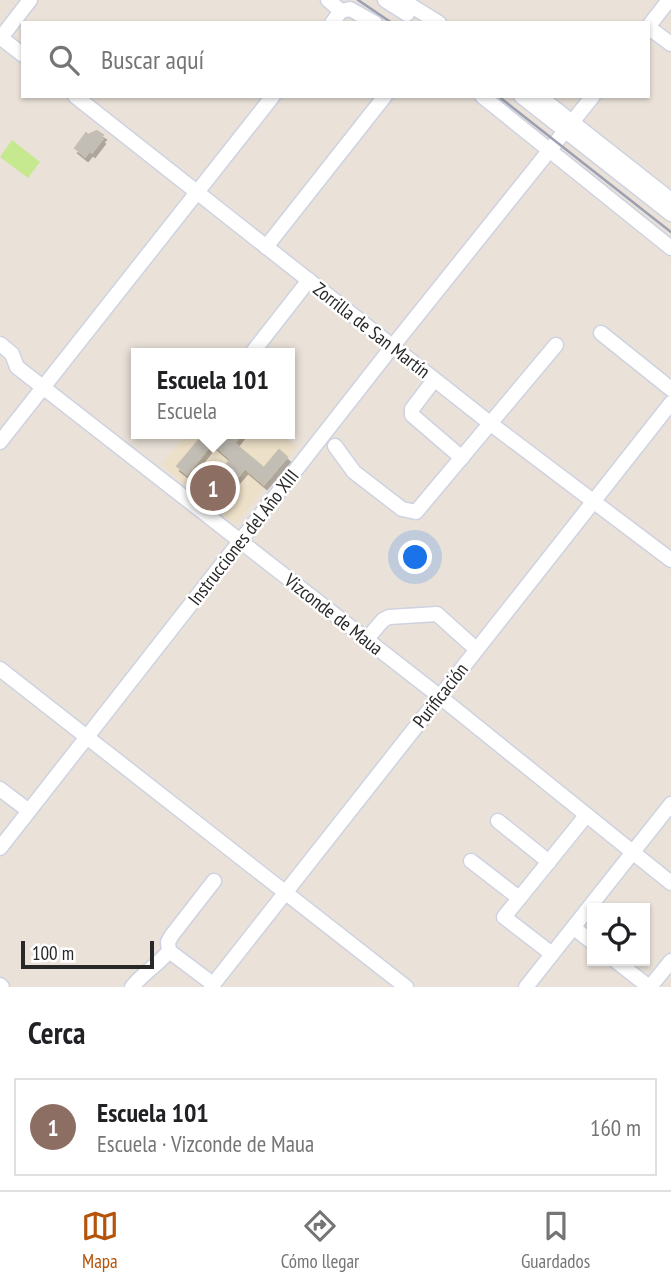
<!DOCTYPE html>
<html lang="es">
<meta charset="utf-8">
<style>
:root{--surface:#fff;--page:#f6f6f6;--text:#202124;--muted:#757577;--line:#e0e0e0;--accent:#b45309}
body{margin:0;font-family:"PT Sans Narrow",sans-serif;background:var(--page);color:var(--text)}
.controls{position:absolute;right:21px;bottom:21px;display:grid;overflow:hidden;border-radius:0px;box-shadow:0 2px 5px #0004}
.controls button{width:63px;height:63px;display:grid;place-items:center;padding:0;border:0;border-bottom:2px solid var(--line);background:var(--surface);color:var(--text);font:35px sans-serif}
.scale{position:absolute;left:21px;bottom:18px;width:133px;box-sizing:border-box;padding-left:7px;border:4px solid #282828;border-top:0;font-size:19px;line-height:24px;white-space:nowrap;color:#282828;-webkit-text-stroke:5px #fff;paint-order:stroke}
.you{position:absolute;left:416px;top:558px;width:24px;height:24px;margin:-18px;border:5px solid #fff;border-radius:50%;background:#1a73e8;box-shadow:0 0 0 10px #1a73e833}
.badge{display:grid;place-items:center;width:46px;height:46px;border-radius:50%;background:var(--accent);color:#fff;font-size:23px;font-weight:700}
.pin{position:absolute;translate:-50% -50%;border:4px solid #fff;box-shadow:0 2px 7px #0006}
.popup{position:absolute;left:131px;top:348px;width:164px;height:91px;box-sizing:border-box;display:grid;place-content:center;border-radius:0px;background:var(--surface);filter:drop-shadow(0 2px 5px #0005);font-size:23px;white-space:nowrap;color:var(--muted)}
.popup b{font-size:26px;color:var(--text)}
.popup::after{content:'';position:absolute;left:50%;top:100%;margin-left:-14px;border:14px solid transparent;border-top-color:var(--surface)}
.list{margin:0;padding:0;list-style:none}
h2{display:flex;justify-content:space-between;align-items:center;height:91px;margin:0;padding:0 28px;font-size:30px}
h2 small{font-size:23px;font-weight:400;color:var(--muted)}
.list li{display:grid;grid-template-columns:46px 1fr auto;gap:21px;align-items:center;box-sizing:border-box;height:98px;margin:0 14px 14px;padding:0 14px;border:2px solid var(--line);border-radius:0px}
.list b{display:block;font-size:26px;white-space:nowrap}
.list p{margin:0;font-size:23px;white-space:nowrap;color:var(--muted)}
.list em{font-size:23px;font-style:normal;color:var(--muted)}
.icon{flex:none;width:38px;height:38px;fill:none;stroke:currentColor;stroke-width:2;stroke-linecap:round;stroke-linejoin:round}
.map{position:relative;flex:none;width:671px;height:987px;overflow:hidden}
.search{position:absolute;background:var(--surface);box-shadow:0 2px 5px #0004;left:21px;right:21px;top:21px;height:77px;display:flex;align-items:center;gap:18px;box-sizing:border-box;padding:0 24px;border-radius:0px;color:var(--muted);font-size:26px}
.sheet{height:203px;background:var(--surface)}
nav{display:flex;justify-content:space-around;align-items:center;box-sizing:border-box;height:98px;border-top:2px solid var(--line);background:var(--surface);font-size:19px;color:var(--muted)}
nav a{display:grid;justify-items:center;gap:4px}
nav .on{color:var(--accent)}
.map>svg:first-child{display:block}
.education{fill:#ece0c8}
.pitch{fill:#c6e990}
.building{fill:#c2bdb5;stroke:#c5beb3;stroke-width:2;filter:url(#shadow)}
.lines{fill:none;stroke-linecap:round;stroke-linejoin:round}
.minor-casing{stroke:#ced2e1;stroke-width:17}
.minor{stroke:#fff;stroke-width:14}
.rail{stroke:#9ca0b2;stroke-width:2.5}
.labels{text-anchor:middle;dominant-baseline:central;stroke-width:5;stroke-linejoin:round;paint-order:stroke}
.street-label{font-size:19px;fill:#282828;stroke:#fff}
</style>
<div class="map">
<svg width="671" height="987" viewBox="0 0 671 987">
<defs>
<filter id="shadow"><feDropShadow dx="3" dy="5" stdDeviation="0" flood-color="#0004"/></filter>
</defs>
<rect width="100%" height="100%" fill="#eae2d9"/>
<!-- education -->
<polygon class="education" points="186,434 281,434 297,447 235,525 161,465"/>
<!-- pitch -->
<polygon class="pitch" points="12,140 40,162 28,178 0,157"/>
<!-- building -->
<g class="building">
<polygon points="97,131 103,135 100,138 102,139 92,152 90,150 85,156 75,148 86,133 88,135"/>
<polygon points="204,434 219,434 225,439 229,434 241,434 234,443 264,468 279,450 287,457 264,484 245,468 223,494 219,490 214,496 202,487 214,472 218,475 231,459 212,443 187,474 177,466"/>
</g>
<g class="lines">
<!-- minor casing -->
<g class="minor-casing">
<g id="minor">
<polyline points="328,0 341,11"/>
<polyline points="385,0 407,14"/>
<polyline points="402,0 439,23"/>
<polyline points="341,11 350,9 375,23"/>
<polyline points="332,23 341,11"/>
<polyline points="648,27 669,0"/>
<polyline points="648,27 671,44"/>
<polyline points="0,37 23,55"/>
<polyline points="0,39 30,0"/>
<polyline points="75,96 491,424 671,560"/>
<polyline points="482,96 671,248"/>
<polyline points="521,96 671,214"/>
<polyline points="539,96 671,200"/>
<polyline points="266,247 385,96"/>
<polyline points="601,333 671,389"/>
<polyline points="0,344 12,354 17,367 439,696 671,883"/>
<polyline points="252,353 309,280"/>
<polyline points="434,380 412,409 412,415 462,458"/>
<polyline points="0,442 273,96"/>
<polyline points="335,446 354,472 402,509 416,512 556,345"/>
<polyline points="366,640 383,620 389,617 437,614 476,649"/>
<polyline points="0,669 406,987"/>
<polyline points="0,789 29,811"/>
<polyline points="498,821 549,862"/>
<polyline points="0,848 392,347 593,96"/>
<polyline points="471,861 519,898"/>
<polyline points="574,928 592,942"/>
<polyline points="169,951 168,942 172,935 214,881"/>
<polyline points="552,954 504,917 585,817"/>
<polyline points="616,961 649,987"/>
<polyline points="0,985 2,987"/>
<path d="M132,987c12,-15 25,-21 37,-36l44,33"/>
<polyline points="211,987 671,403"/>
<polyline points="526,987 671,804"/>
<polyline points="650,987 671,961"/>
</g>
</g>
<!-- minor -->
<use href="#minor" class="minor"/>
<!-- rail -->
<g class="rail">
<polyline points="358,0 392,23"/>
<polyline points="498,96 671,232"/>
</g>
</g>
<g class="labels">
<!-- street labels -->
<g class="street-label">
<text transform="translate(372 330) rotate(38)">Zorrilla de San Martín</text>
<text transform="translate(243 537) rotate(-52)">Instrucciones del Año XIII</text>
<text transform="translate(334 614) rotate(38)">Vizconde de Maua</text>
<text transform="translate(440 695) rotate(-52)">Purificación</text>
</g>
</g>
</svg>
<div class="controls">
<button><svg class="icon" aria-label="locate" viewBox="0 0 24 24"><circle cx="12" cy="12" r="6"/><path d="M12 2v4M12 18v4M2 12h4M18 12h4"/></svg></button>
</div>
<div class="scale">100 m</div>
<div class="you"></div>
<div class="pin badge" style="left:213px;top:488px;background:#8d6e63">1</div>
<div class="popup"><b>Escuela 101</b>Escuela</div>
<div class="search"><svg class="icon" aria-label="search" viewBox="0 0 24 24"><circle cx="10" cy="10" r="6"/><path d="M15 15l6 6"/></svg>Buscar aquí</div>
</div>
<section class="sheet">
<h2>Cerca<small></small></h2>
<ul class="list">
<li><span class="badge" style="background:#8d6e63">1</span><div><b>Escuela 101</b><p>Escuela · Vizconde de Maua</p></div><em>160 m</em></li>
</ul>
</section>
<nav>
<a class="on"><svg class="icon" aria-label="map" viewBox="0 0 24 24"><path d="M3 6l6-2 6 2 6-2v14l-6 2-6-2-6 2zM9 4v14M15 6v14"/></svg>Mapa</a>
<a><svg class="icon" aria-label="directions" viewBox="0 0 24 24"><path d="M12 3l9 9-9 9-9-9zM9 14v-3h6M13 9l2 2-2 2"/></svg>Cómo llegar</a>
<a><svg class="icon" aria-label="saved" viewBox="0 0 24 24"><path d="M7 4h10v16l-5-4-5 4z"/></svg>Guardados</a>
</nav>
